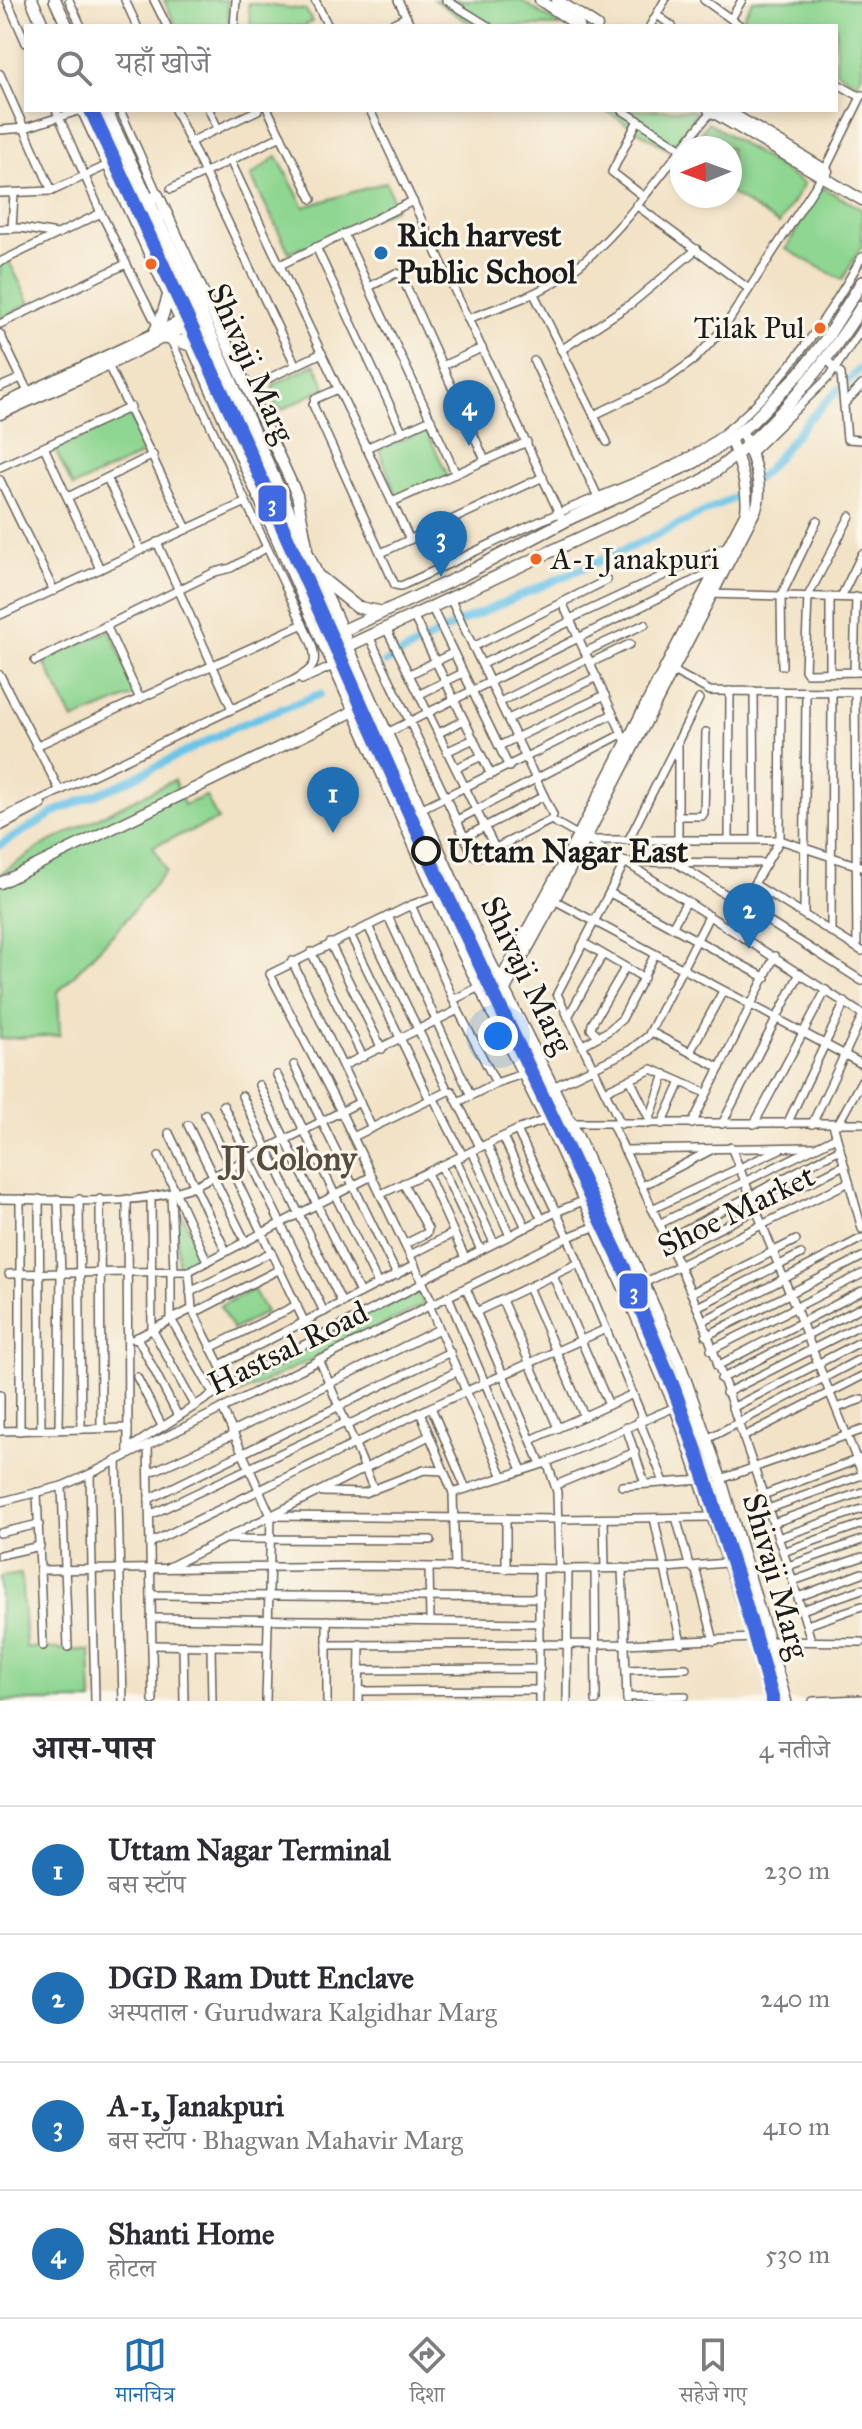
<!DOCTYPE html>
<html lang="hi">
<meta charset="utf-8">
<style>
:root{--surface:#fff;--page:#f2f2f3;--text:#2b2b33;--muted:#7c7c81;--line:#e1e1e2;--accent:#1f6fb2}
body{margin:0;font-family:"IM FELL Great Primer","Noto Serif Devanagari",serif;background:var(--page);color:var(--text)}
.compass{position:absolute;left:670px;top:136px;width:72px;height:72px;border-radius:50%;background:var(--surface);box-shadow:0 4px 12px #0003;rotate:269deg}
.you{position:absolute;left:498px;top:1036px;width:28px;height:28px;margin:-20px;border:6px solid #fff;border-radius:50%;background:#1a73e8;box-shadow:0 0 0 12px #1a73e833}
.badge{display:grid;place-items:center;width:52px;height:52px;border-radius:50%;background:var(--accent);color:#fff;font-size:26px;font-weight:700}
.pin{position:absolute;translate:-50% -66px;filter:drop-shadow(0 2px 4px #0008)}
.pin::after{content:'';position:absolute;top:42px;width:28px;height:24px;background:inherit;clip-path:polygon(0 0,100% 0,50% 100%)}
.list{margin:0;padding:0;list-style:none}
h2{display:flex;justify-content:space-between;align-items:center;height:104px;margin:0;padding:0 32px;font-size:34px}
h2 small{font-size:26px;font-weight:400;color:var(--muted)}
.list li{display:grid;grid-template-columns:52px 1fr auto;gap:24px;align-items:center;box-sizing:border-box;height:128px;padding:0 32px;border-top:2px solid var(--line)}
.list b{display:block;font-size:30px;white-space:nowrap}
.list p{margin:0;font-size:26px;white-space:nowrap;color:var(--muted)}
.list em{font-size:26px;font-style:normal;color:var(--muted)}
.icon{flex:none;width:44px;height:44px;fill:none;stroke:currentColor;stroke-width:2;stroke-linecap:round;stroke-linejoin:round}
.map{position:relative;flex:none;width:862px;height:1701px;overflow:hidden}
.search{position:absolute;background:var(--surface);box-shadow:0 4px 12px #0003;left:24px;right:24px;top:24px;height:88px;display:flex;align-items:center;gap:20px;box-sizing:border-box;padding:0 28px;border-radius:0px;color:var(--muted);font-size:30px}
.sheet{height:616px;background:var(--surface)}
nav{display:flex;justify-content:space-around;align-items:center;box-sizing:border-box;height:112px;border-top:2px solid var(--line);background:var(--surface);font-size:22px;color:var(--muted)}
nav a{display:grid;justify-items:center;gap:4px}
nav .on{color:var(--accent)}
.map>svg:first-child{display:block}
.green{fill:#8ed691;stroke:#557956;stroke-width:2}
.lines{fill:none;stroke-linecap:round;stroke-linejoin:round}
.canal{stroke:#6ac4e8;stroke-width:8}
.street-casing{stroke:#676158;stroke-width:10}
.secondary-casing{stroke:#676158;stroke-width:13}
.primary-casing{stroke:#676158;stroke-width:14}
.street{stroke:#fff;stroke-width:7}
.secondary{stroke:#fff;stroke-width:10}
.primary{stroke:#fff;stroke-width:11}
.metro-1-casing{stroke:#fbf7ec;stroke-width:20}
.metro-1{stroke:#4169e1;stroke-width:14}
.poi-dot{fill:#1f6fb2;stroke:#fbf7ec;stroke-width:3}
.bus-dot{fill:#f26522;stroke:#fbf7ec;stroke-width:3}
.stop-dot{fill:#fbf7ec;stroke:#1c1c1c;stroke-width:4}
.labels{text-anchor:middle;dominant-baseline:central;stroke-width:6;stroke-linejoin:round;paint-order:stroke}
.bus-label{font-size:30px;fill:#1c1c1c;stroke:#fbf7ec;text-anchor:end}
.poi-label{font-size:32px;font-weight:bold;fill:#1c1c1c;stroke:#fbf7ec;text-anchor:start}
.street-label{font-size:32px;fill:#1c1c1c;stroke:#fbf7ec}
.stop-label{font-size:32px;font-weight:bold;fill:#1c1c1c;stroke:#fbf7ec;text-anchor:start}
.neighbourhood-label{font-size:34px;font-weight:bold;fill:#584b3f;stroke:#fbf7ec}
.line-badge{stroke:#fbf7ec;stroke-width:3}
.badge-label{font-size:22px;text-anchor:middle;font-weight:bold;fill:#fff}
</style>
<div class="map">
<svg width="862" height="1701" viewBox="0 0 862 1701">
<rect width="100%" height="100%" fill="#fbf7ec"/>
<filter id="ink" filterUnits="userSpaceOnUse"><feTurbulence type="fractalNoise" baseFrequency=".0125" numOctaves="2"/><feDisplacementMap in="SourceGraphic" scale="16" xChannelSelector="R" yChannelSelector="G"/><feConvolveMatrix kernelMatrix="1 2 1 2 8 2 1 2 1" color-interpolation-filters="sRGB"/></filter>
<filter id="wash" filterUnits="userSpaceOnUse"><feTurbulence type="fractalNoise" baseFrequency=".006" numOctaves="4" result="noise"/><feDisplacementMap in="SourceGraphic" scale="32" xChannelSelector="R" yChannelSelector="G"/><feGaussianBlur stdDeviation="1.8" result="paint"/><feColorMatrix in="noise" values="0 0 0 0 0 0 0 0 0 0 0 0 0 0 0 0 0 1.4 0 .05"/><feComposite in="paint" operator="in"/></filter>
<g filter="url(#wash)">
<rect width="100%" height="100%" fill="#f2e2c6"/>
<!-- green -->
<g class="green">
<polygon points="164,0 227,0 230,26 176,26"/>
<polygon points="434,0 520,0 561,26 474,26"/>
<polygon points="753,0 862,0 862,74 857,83 836,71 836,26 758,26 743,17"/>
<polygon points="248,3 306,10 312,22 304,26 251,26"/>
<polygon points="605,110 692,110 696,113 672,152"/>
<polygon points="708,122 804,184 779,224 730,193 730,148 692,148"/>
<polygon points="277,156 304,207 386,182 396,208 316,243 289,252 251,176"/>
<polygon points="820,186 862,209 862,245 842,280 786,249"/>
<polygon points="9,261 30,303 0,319 0,265"/>
<polygon points="315,364 326,387 282,410 271,401 273,385"/>
<polygon points="130,414 147,452 73,487 55,450"/>
<polygon points="426,430 449,478 398,500 379,449"/>
<polygon points="110,630 137,694 73,720 43,660"/>
<polygon points="174,780 184,805 206,796 218,820 153,846 166,871 117,930 58,992 60,1035 0,1039 0,874 43,845"/>
<polygon points="176,1203 203,1257 178,1268"/>
<polygon points="253,1289 266,1312 233,1330 220,1306"/>
<polygon points="417,1289 424,1305 238,1395 232,1382"/>
<polygon points="21,1574 26,1647 90,1651 92,1701 0,1701 0,1577"/>
</g>
<g class="lines">
<!-- canal -->
<g class="canal">
<polyline points="386,662 458,623 644,541 733,498 766,471 808,420 862,367"/>
<polyline points="0,845 59,810 119,785 233,728 320,694"/>
</g>
</g>
</g>
<g filter="url(#ink)">
<g class="lines">
<!-- street casing -->
<g class="street-casing">
<g id="street">
<polyline points="7,0 26,43"/>
<polyline points="69,0 81,26"/>
<polyline points="125,0 137,26"/>
<polyline points="154,0 167,26"/>
<polyline points="315,0 328,26"/>
<polyline points="398,0 411,26"/>
<polyline points="446,0 488,26"/>
<polyline points="704,0 741,26"/>
<polyline points="657,15 672,26"/>
<polyline points="731,19 742,0"/>
<polyline points="234,26 236,0"/>
<polyline points="387,26 406,17"/>
<polyline points="650,26 665,0"/>
<polyline points="0,74 52,191"/>
<polyline points="836,83 861,97"/>
<polyline points="56,110 101,213 158,327"/>
<polyline points="120,110 158,195"/>
<polyline points="175,110 296,366"/>
<polyline points="209,110 218,129"/>
<polyline points="268,110 312,199"/>
<polyline points="370,110 561,517"/>
<polyline points="622,110 681,148"/>
<polyline points="638,120 612,172 643,196"/>
<polyline points="0,130 25,128 81,110"/>
<polyline points="190,142 258,110"/>
<polyline points="230,160 410,540"/>
<polyline points="171,189 281,136"/>
<polyline points="0,193 52,191 108,165"/>
<polyline points="636,205 749,289"/>
<polyline points="0,229 21,228 57,234"/>
<polyline points="12,229 14,193"/>
<polyline points="344,234 456,474"/>
<polyline points="316,247 402,431"/>
<polyline points="0,262 101,213"/>
<polyline points="280,265 413,201"/>
<polyline points="369,287 396,273 401,275 485,460"/>
<polyline points="534,294 607,442"/>
<path d="M470,318c28,-11 59,-20 85,-36 64,-39 109,-116 158,-172"/>
<polyline points="0,324 126,264"/>
<polyline points="0,334 29,394"/>
<polyline points="561,350 632,303 697,249"/>
<polyline points="826,359 841,374 847,439 862,440"/>
<polyline points="534,361 598,497"/>
<polyline points="108,365 187,529"/>
<polyline points="442,366 482,348"/>
<polyline points="0,387 21,378"/>
<polyline points="246,389 322,353"/>
<path d="M338,389l-23,10 -2,6 82,180 6,1c54,-24 106,-51 160,-74 49,-21 122,-45 163,-79 55,-44 104,-115 138,-176"/>
<polyline points="845,403 862,385"/>
<polyline points="594,415 663,382 694,360 724,328 822,176 862,95"/>
<polyline points="366,448 431,419"/>
<polyline points="45,449 100,569"/>
<polyline points="751,453 830,376 862,328"/>
<polyline points="0,467 131,407"/>
<polyline points="107,478 141,550"/>
<polyline points="0,480 54,591"/>
<polyline points="68,497 153,455"/>
<polyline points="392,502 527,442"/>
<polyline points="850,516 808,596 805,670 807,673 862,672"/>
<polyline points="157,542 232,709"/>
<polyline points="381,553 543,477"/>
<polyline points="708,594 862,598"/>
<polyline points="841,597 862,554"/>
<polyline points="562,602 624,738"/>
<polyline points="432,608 509,767"/>
<polyline points="0,615 246,502 170,338"/>
<polyline points="413,615 491,775"/>
<polyline points="570,619 729,545"/>
<polyline points="106,625 140,699"/>
<polyline points="386,628 495,848"/>
<polyline points="369,636 473,855 478,857 551,820 553,815 450,598"/>
<polyline points="473,647 607,580"/>
<polyline points="585,652 645,624"/>
<polyline points="35,661 215,572 231,568 266,548"/>
<polyline points="590,663 630,644"/>
<polyline points="482,664 571,621"/>
<polyline points="782,666 781,596 817,521"/>
<polyline points="673,671 710,691 862,692"/>
<polyline points="830,672 830,597"/>
<polyline points="854,672 856,597"/>
<polyline points="410,674 453,653"/>
<polyline points="0,675 60,791"/>
<polyline points="302,680 333,666"/>
<polyline points="754,691 755,839"/>
<polyline points="855,692 857,948"/>
<polyline points="420,694 463,673"/>
<polyline points="500,702 588,658"/>
<polyline points="508,719 597,677"/>
<polyline points="387,733 715,570"/>
<polyline points="439,733 464,720"/>
<polyline points="678,741 678,839"/>
<polyline points="36,746 303,624"/>
<polyline points="499,746 605,695"/>
<polyline points="448,751 474,739"/>
<polyline points="456,768 482,756"/>
<polyline points="678,816 702,816 704,813 706,732"/>
<polyline points="402,818 613,714"/>
<path d="M0,819l294,-139c20,-11 25,-16 17,-38l-65,-140"/>
<polyline points="457,820 622,734"/>
<polyline points="551,820 625,862 862,1014"/>
<polyline points="0,827 42,805"/>
<polyline points="465,837 544,796"/>
<polyline points="629,839 699,699"/>
<polyline points="729,839 730,691"/>
<polyline points="589,840 780,840 862,867"/>
<polyline points="673,861 862,981"/>
<polyline points="754,884 862,951"/>
<polyline points="610,893 766,978"/>
<polyline points="554,900 862,1064"/>
<polyline points="411,905 458,1010 496,1083"/>
<polyline points="804,914 806,692"/>
<polyline points="388,916 471,1096"/>
<polyline points="368,926 448,1091 452,1091 480,1147"/>
<polyline points="672,927 687,901"/>
<polyline points="728,928 780,840 781,691"/>
<polyline points="831,931 832,692"/>
<polyline points="350,934 430,1100"/>
<polyline points="330,943 382,1049"/>
<polyline points="584,943 644,978"/>
<polyline points="311,952 363,1057"/>
<polyline points="292,961 372,1128"/>
<polyline points="453,1000 479,987"/>
<polyline points="568,1017 602,956"/>
<polyline points="651,1032 720,1068"/>
<polyline points="599,1036 591,1029 592,1024 625,968"/>
<polyline points="583,1045 608,1031 622,1019 655,954"/>
<polyline points="690,1052 723,991"/>
<polyline points="294,1065 397,1275"/>
<polyline points="343,1066 458,1010"/>
<polyline points="277,1075 378,1284"/>
<polyline points="630,1079 648,1116"/>
<polyline points="259,1085 360,1293"/>
<polyline points="553,1087 630,1050 648,1036 709,916"/>
<polyline points="605,1091 652,1069 706,1093"/>
<polyline points="242,1096 342,1303"/>
<polyline points="434,1099 463,1156"/>
<polyline points="458,1102 496,1083 522,1074"/>
<polyline points="223,1105 324,1312"/>
<polyline points="205,1114 313,1340"/>
<polyline points="571,1123 862,1123"/>
<polyline points="612,1124 680,1267 703,1321 788,1566 811,1640"/>
<polyline points="621,1124 557,994 625,862 766,863"/>
<polyline points="648,1124 665,1074"/>
<polyline points="662,1124 681,1082"/>
<polyline points="692,1124 775,956"/>
<polyline points="722,1124 800,973"/>
<polyline points="754,1124 826,990"/>
<polyline points="787,1124 845,1002"/>
<polyline points="812,1124 862,1017"/>
<polyline points="833,1124 862,1229"/>
<polyline points="838,1124 862,1080"/>
<polyline points="188,1125 245,1241"/>
<polyline points="517,1130 568,1237 643,1419"/>
<polyline points="169,1133 226,1251"/>
<polyline points="353,1137 448,1091"/>
<polyline points="503,1137 542,1220"/>
<polyline points="487,1144 526,1228"/>
<polyline points="731,1147 862,1473"/>
<polyline points="624,1150 814,1147"/>
<polyline points="472,1151 510,1236"/>
<polyline points="159,1156 207,1261"/>
<polyline points="456,1159 494,1243"/>
<polyline points="441,1166 481,1250"/>
<polyline points="427,1173 465,1258"/>
<polyline points="403,1183 428,1229 427,1233 405,1244"/>
<polyline points="642,1186 713,1149"/>
<polyline points="171,1194 174,1271"/>
<polyline points="381,1194 517,1130 545,1120"/>
<polyline points="151,1196 152,1329 194,1405"/>
<path d="M0,1199c63,0 134,9 194,-13l166,-84"/>
<polyline points="20,1199 20,1431"/>
<polyline points="39,1199 41,1430"/>
<polyline points="58,1199 61,1273 59,1429"/>
<polyline points="79,1199 81,1429"/>
<polyline points="100,1199 101,1428"/>
<polyline points="127,1199 128,1452"/>
<polyline points="652,1209 780,1149"/>
<polyline points="659,1224 836,1137"/>
<polyline points="667,1239 840,1149"/>
<polyline points="673,1252 844,1165"/>
<polyline points="410,1255 454,1233"/>
<polyline points="171,1271 171,1319 213,1393"/>
<polyline points="189,1271 192,1309 229,1384"/>
<polyline points="9,1274 189,1271 372,1176"/>
<polyline points="553,1276 609,1405"/>
<polyline points="422,1280 556,1212 583,1201"/>
<polyline points="528,1287 584,1416"/>
<polyline points="466,1288 541,1464"/>
<polyline points="190,1292 272,1252"/>
<polyline points="691,1293 796,1240"/>
<polyline points="627,1295 644,1283 849,1182"/>
<polyline points="448,1296 522,1470"/>
<polyline points="502,1300 558,1428"/>
<polyline points="433,1304 341,1112 270,974 411,905 436,896"/>
<polyline points="429,1305 503,1477"/>
<polyline points="697,1307 801,1254"/>
<polyline points="476,1312 579,1263"/>
<polyline points="194,1313 280,1269"/>
<polyline points="703,1321 862,1238"/>
<polyline points="706,1336 862,1257"/>
<polyline points="137,1337 178,1416"/>
<polyline points="134,1339 192,1309"/>
<polyline points="210,1348 297,1305"/>
<polyline points="711,1350 862,1274"/>
<polyline points="319,1359 374,1490"/>
<polyline points="220,1365 415,1265"/>
<polyline points="717,1366 862,1291"/>
<polyline points="137,1377 162,1426"/>
<polyline points="721,1379 862,1307"/>
<polyline points="726,1393 862,1324"/>
<polyline points="0,1395 0,1431"/>
<polyline points="431,1407 466,1489"/>
<polyline points="222,1408 271,1516 266,1701"/>
<polyline points="732,1408 862,1341"/>
<polyline points="837,1408 862,1399"/>
<polyline points="420,1412 453,1493 455,1568"/>
<polyline points="639,1420 664,1482"/>
<polyline points="348,1425 458,1371"/>
<polyline points="626,1427 645,1484"/>
<polyline points="0,1431 128,1428"/>
<polyline points="232,1432 439,1329"/>
<polyline points="743,1437 862,1376"/>
<polyline points="707,1439 862,1358"/>
<polyline points="531,1440 633,1394"/>
<polyline points="148,1445 153,1701"/>
<polyline points="128,1449 229,1384 423,1283"/>
<polyline points="117,1460 123,1701"/>
<polyline points="547,1462 557,1492 559,1569"/>
<polyline points="149,1473 233,1435"/>
<polyline points="90,1474 95,1701"/>
<polyline points="721,1479 862,1430"/>
<polyline points="556,1485 635,1452"/>
<polyline points="62,1486 68,1647"/>
<polyline points="622,1486 701,1480"/>
<polyline points="37,1492 43,1646"/>
<polyline points="322,1492 364,1493 424,1470 444,1471"/>
<polyline points="453,1493 543,1464 675,1407"/>
<polyline points="763,1495 862,1458"/>
<polyline points="149,1499 450,1352"/>
<polyline points="0,1502 62,1486 90,1474 568,1237 594,1227"/>
<polyline points="768,1509 862,1475"/>
<polyline points="150,1515 347,1422"/>
<polyline points="271,1516 559,1519 712,1517"/>
<polyline points="676,1517 689,1565 696,1571 714,1641"/>
<polyline points="506,1518 506,1569"/>
<polyline points="654,1518 681,1643"/>
<polyline points="604,1519 605,1568"/>
<polyline points="773,1523 862,1492"/>
<polyline points="0,1533 39,1524"/>
<polyline points="778,1538 862,1509"/>
<polyline points="227,1539 431,1540"/>
<polyline points="150,1543 431,1407 606,1329"/>
<polyline points="783,1552 862,1524"/>
<polyline points="0,1555 40,1546"/>
<polyline points="788,1566 862,1540"/>
<polyline points="167,1568 429,1436"/>
<polyline points="429,1568 430,1621"/>
<polyline points="622,1568 625,1644"/>
<polyline points="539,1569 539,1701"/>
<polyline points="595,1569 596,1701"/>
<polyline points="41,1570 365,1566 568,1569 666,1568 726,1563"/>
<polyline points="793,1581 862,1557"/>
<polyline points="151,1595 540,1598"/>
<polyline points="798,1597 862,1573"/>
<polyline points="802,1610 862,1589"/>
<polyline points="151,1618 540,1623"/>
<polyline points="807,1625 862,1606"/>
<polyline points="768,1641 862,1642"/>
<polyline points="152,1645 266,1647"/>
<polyline points="327,1645 625,1644 754,1638"/>
<polyline points="183,1646 184,1701"/>
<polyline points="211,1646 212,1701"/>
<polyline points="625,1647 627,1700"/>
<polyline points="360,1670 540,1669"/>
<polyline points="626,1670 686,1668"/>
<polyline points="360,1691 540,1690"/>
<polyline points="627,1697 685,1696"/>
<polyline points="327,1701 327,1620"/>
<polyline points="359,1701 360,1644"/>
<polyline points="567,1701 568,1569"/>
<polyline points="813,1701 862,1699"/>
</g>
</g>
<!-- secondary casing -->
<g class="secondary-casing">
<g id="secondary">
<polyline points="540,0 579,26"/>
<polyline points="557,0 597,26"/>
<polyline points="709,110 862,200"/>
<polyline points="726,110 827,171"/>
<polyline points="148,200 158,195 297,495 307,546"/>
<polyline points="0,406 181,321 207,305"/>
<polyline points="0,414 108,365 203,318"/>
<polyline points="348,646 479,939 577,1135 680,1364 721,1479 786,1701"/>
<polyline points="326,649 461,950 559,1146 627,1295 675,1407 775,1701"/>
<polyline points="0,883 352,712"/>
<path d="M485,999l15,-18 78,-145 168,-324c3,-24 -7,-52 -16,-73"/>
<path d="M492,1013l62,-113 202,-391c9,-23 -5,-57 -15,-79"/>
</g>
</g>
<!-- primary casing -->
<g class="primary-casing">
<g id="primary">
<polyline points="32,0 43,26"/>
<polyline points="55,0 67,26"/>
<polyline points="83,110 184,327 326,649"/>
<polyline points="106,110 191,290 345,638"/>
<polyline points="154,333 161,320 169,294"/>
<polyline points="161,338 174,339 192,346"/>
<polyline points="321,578 357,607 381,612"/>
<polyline points="326,649 342,631 461,576 573,517 695,462 730,439 752,422 800,373 826,339 862,282"/>
<path d="M326,649l22,-3 352,-164c67,-45 119,-108 162,-176"/>
</g>
</g>
<!-- street -->
<use href="#street" class="street"/>
<!-- secondary -->
<use href="#secondary" class="secondary"/>
<!-- primary -->
<use href="#primary" class="primary"/>
<!-- metro-1 casing -->
<g class="metro-1-casing">
<polyline id="metro-1" points="91,110 243,438 426,851 624,1268 674,1389 699,1459 744,1599 773,1701"/>
</g>
<!-- metro-1 -->
<use href="#metro-1" class="metro-1"/>
</g>
</g>
<!-- markers -->
<circle class="poi-dot" cx="381" cy="253" r="8"/>
<g class="bus-dot">
<circle cx="151" cy="264" r="7"/>
<circle cx="820" cy="328" r="7"/>
<circle cx="536" cy="559" r="7"/>
</g>
<circle class="stop-dot" cx="426" cy="851" r="13"/>
<g class="labels">
<!-- bus labels -->
<g class="bus-label">
<text x="805" y="328">Tilak Pul</text>
<text x="551" y="559" text-anchor="start">A-1 Janakpuri</text>
</g>
<!-- poi labels -->
<g class="poi-label">
<text x="397" y="235">Rich harvest<tspan x="397" dy="37">Public School</tspan></text>
</g>
<!-- street labels -->
<g class="street-label">
<text transform="translate(251 363) rotate(66)">Shivaji Marg</text>
<text transform="translate(527 975) rotate(64)">Shivaji Marg</text>
<text transform="translate(736 1211) rotate(-26)">Shoe Market</text>
<text transform="translate(288 1348) rotate(-26)">Hastsal Road</text>
<text transform="translate(776 1576) rotate(74)">Shivaji Marg</text>
</g>
<!-- stop labels -->
<g class="stop-label">
<text x="447" y="851">Uttam Nagar East</text>
</g>
<!-- neighbourhood labels -->
<g class="neighbourhood-label">
<text x="289" y="1158">JJ Colony</text>
</g>
</g>
<g class="line-badge">
<rect x="257" y="484" width="31" height="39" rx="8" fill="#4169e1"/>
<rect x="618" y="1272" width="31" height="38" rx="8" fill="#4169e1"/>
</g>
<g class="badge-label">
<text x="272" y="511">3</text>
<text x="634" y="1299">3</text>
</g>
</svg>
<svg class="compass" viewBox="-18 -18 36 36"><path d="M0-13l5 13h-10z" fill="#e53935"/><path d="M0 13l5-13h-10z" fill="#7c7c81"/></svg>
<div class="you"></div>
<div class="pin badge" style="left:333px;top:833px">1</div>
<div class="pin badge" style="left:749px;top:949px">2</div>
<div class="pin badge" style="left:441px;top:577px">3</div>
<div class="pin badge" style="left:469px;top:446px">4</div>
<div class="search"><svg class="icon" aria-label="search" viewBox="0 0 24 24"><circle cx="10" cy="10" r="6"/><path d="M15 15l6 6"/></svg>यहाँ खोजें</div>
</div>
<section class="sheet">
<h2>आस-पास<small>4 नतीजे</small></h2>
<ul class="list">
<li><span class="badge">1</span><div><b>Uttam Nagar Terminal</b><p>बस स्टॉप</p></div><em>230 m</em></li>
<li><span class="badge">2</span><div><b>DGD Ram Dutt Enclave</b><p>अस्पताल · Gurudwara Kalgidhar Marg</p></div><em>240 m</em></li>
<li><span class="badge">3</span><div><b>A-1, Janakpuri</b><p>बस स्टॉप · Bhagwan Mahavir Marg</p></div><em>410 m</em></li>
<li><span class="badge">4</span><div><b>Shanti Home</b><p>होटल</p></div><em>530 m</em></li>
</ul>
</section>
<nav>
<a class="on"><svg class="icon" aria-label="map" viewBox="0 0 24 24"><path d="M3 6l6-2 6 2 6-2v14l-6 2-6-2-6 2zM9 4v14M15 6v14"/></svg>मानचित्र</a>
<a><svg class="icon" aria-label="directions" viewBox="0 0 24 24"><path d="M12 3l9 9-9 9-9-9zM9 14v-3h6M13 9l2 2-2 2"/></svg>दिशा</a>
<a><svg class="icon" aria-label="saved" viewBox="0 0 24 24"><path d="M7 4h10v16l-5-4-5 4z"/></svg>सहेजे गए</a>
</nav>
